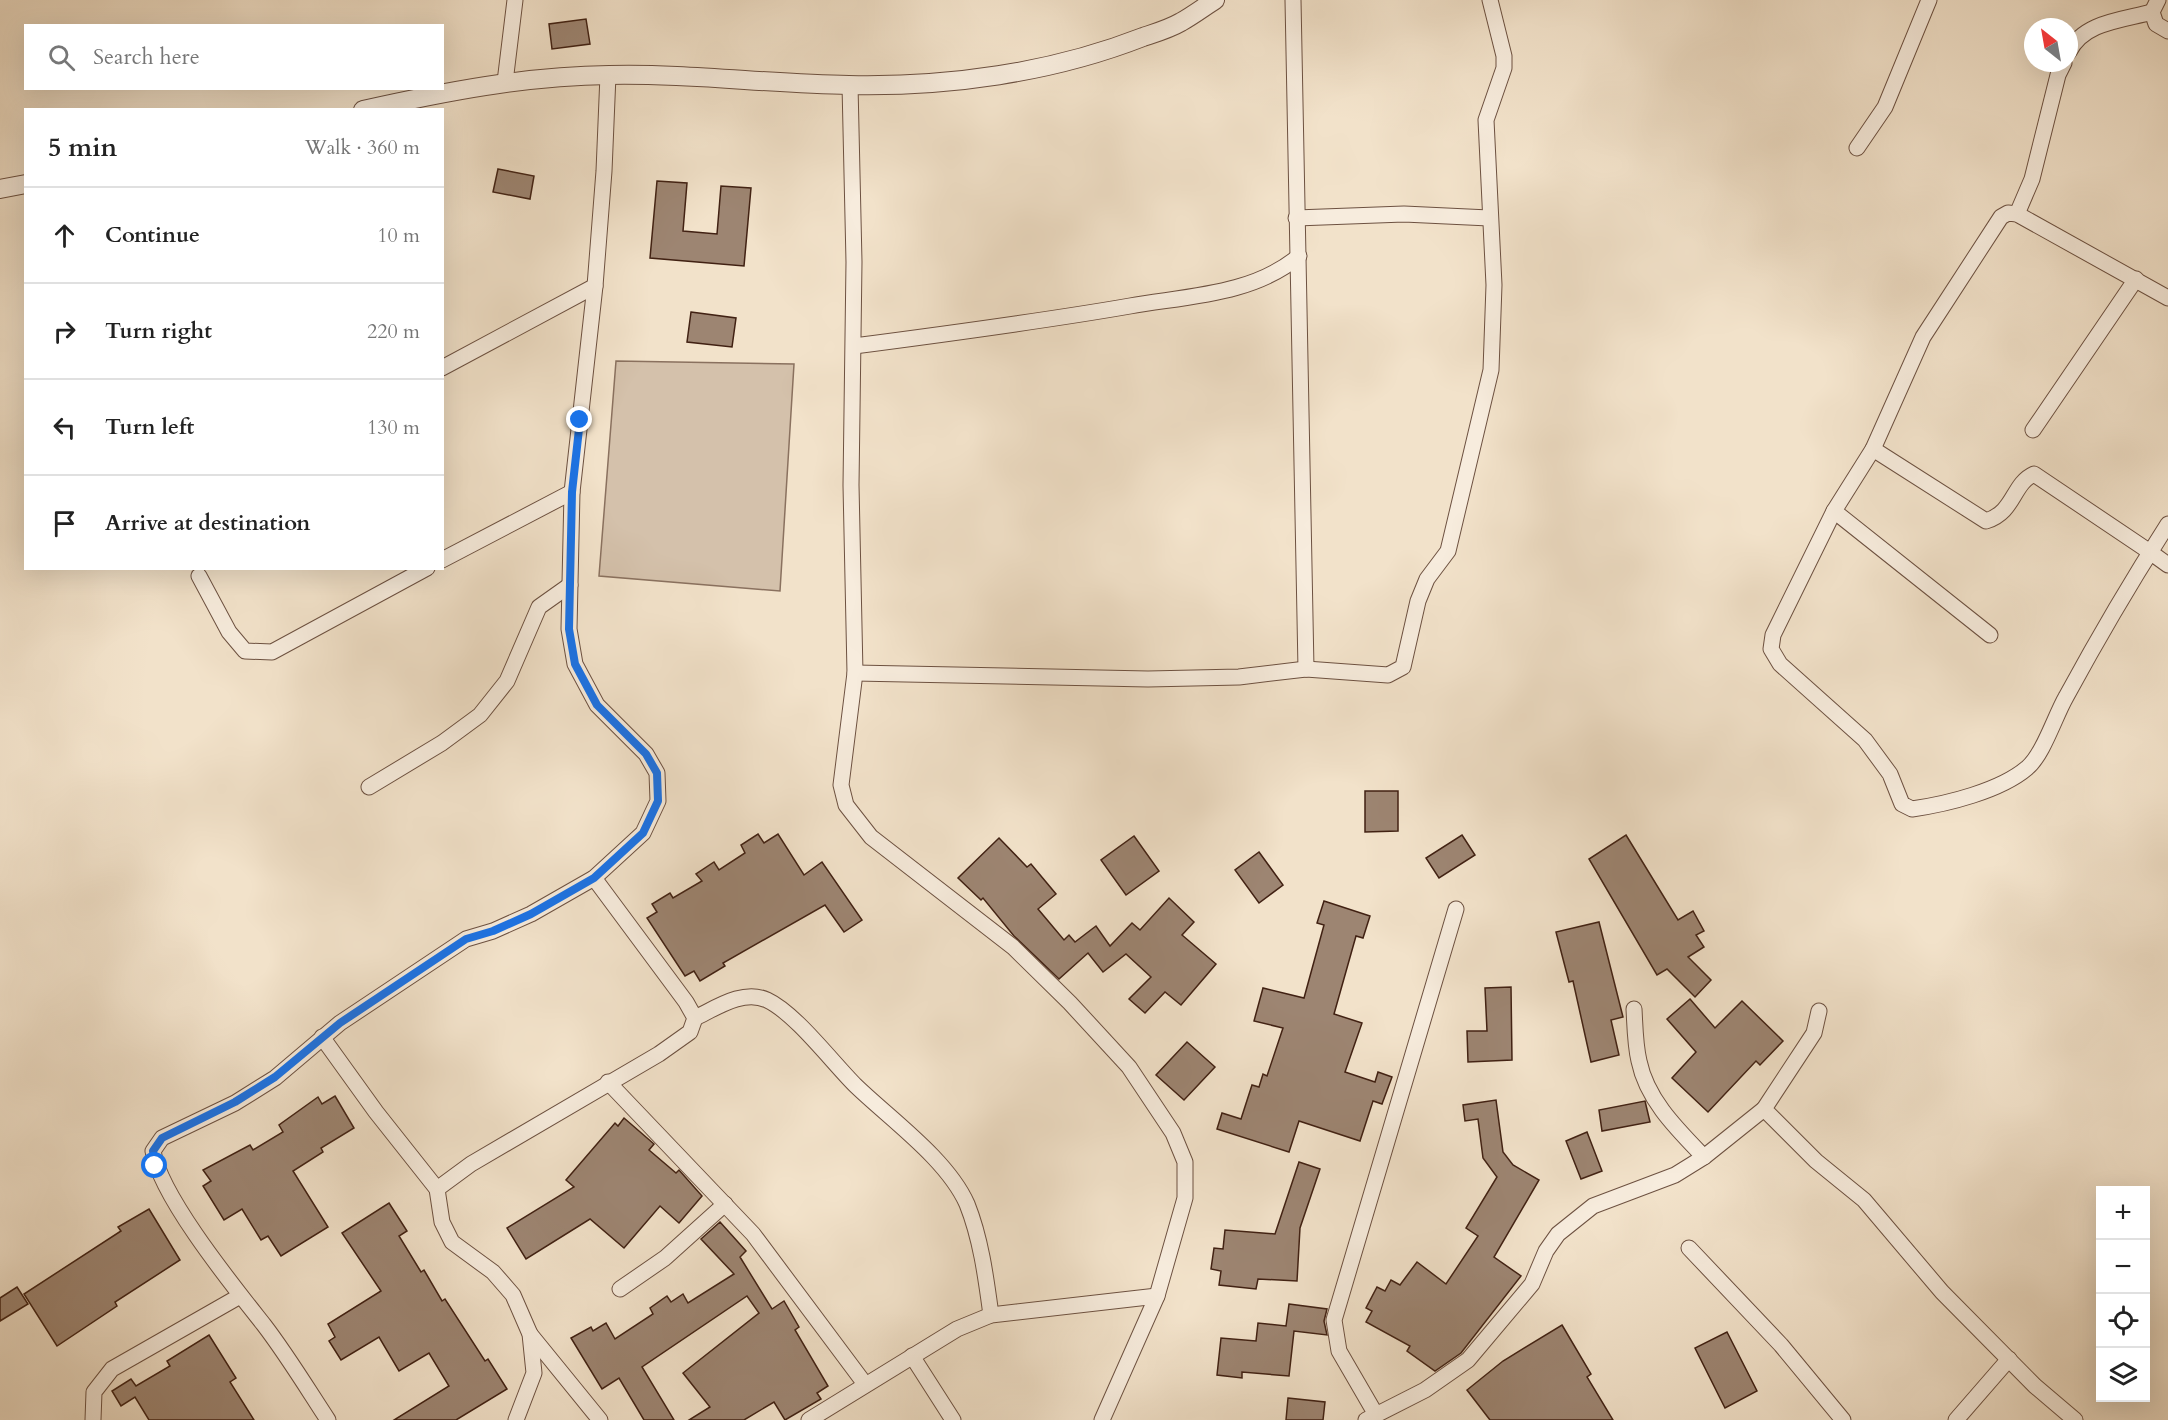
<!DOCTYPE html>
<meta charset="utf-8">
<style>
:root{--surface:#fff;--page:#f2f2f2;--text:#222;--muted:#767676;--line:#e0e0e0}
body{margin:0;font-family:Cardo,serif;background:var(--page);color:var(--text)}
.controls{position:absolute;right:18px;bottom:18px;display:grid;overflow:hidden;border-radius:0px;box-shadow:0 6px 24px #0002}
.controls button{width:54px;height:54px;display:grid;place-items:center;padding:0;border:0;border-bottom:2px solid var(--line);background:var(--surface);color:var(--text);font:30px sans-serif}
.compass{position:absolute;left:2024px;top:18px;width:54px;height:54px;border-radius:50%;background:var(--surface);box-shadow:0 6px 24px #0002;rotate:329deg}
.stop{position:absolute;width:18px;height:18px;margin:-14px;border:4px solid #1a73e8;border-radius:50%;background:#fff}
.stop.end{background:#1a73e8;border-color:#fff;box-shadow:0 2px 6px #0008}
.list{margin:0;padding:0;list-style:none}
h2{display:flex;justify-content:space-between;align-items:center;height:78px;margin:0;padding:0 24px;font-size:26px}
h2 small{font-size:20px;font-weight:400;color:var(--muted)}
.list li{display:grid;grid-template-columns:39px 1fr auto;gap:18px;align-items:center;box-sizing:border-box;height:96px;padding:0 24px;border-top:2px solid var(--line)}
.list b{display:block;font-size:22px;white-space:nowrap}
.list em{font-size:20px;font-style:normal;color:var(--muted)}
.icon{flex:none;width:33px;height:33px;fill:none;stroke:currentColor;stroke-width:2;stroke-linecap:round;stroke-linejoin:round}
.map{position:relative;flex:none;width:2168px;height:1420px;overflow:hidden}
.search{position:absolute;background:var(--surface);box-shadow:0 6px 24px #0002;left:24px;top:24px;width:420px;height:66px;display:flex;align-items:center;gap:15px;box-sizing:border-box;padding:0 21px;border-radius:0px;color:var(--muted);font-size:22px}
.panel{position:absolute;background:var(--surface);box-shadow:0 6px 24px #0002;left:24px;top:108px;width:420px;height:462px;border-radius:0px}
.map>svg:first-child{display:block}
.green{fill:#d4c1ab;stroke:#8a715f;stroke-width:1.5}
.building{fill:#9d8572;stroke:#412113;stroke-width:1.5}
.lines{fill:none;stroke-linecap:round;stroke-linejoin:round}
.minor-casing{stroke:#6d5141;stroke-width:17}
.tertiary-casing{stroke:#6d5141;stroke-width:20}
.minor{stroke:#f7ecdd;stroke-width:15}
.tertiary{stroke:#f7ecdd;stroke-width:18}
.route{stroke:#1a73e8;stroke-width:8}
</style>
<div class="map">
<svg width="2168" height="1420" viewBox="0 0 2168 1420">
<rect width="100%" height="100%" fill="#f2e2ca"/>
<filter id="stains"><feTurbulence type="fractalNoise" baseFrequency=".00333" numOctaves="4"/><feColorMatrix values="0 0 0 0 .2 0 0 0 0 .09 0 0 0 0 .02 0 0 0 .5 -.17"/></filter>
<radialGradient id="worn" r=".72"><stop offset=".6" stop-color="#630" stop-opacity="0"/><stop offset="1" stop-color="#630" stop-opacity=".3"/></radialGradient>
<!-- green -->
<polygon class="green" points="616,361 794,364 780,591 599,576"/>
<!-- building -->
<g class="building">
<polygon points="586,19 590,44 552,49 549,24"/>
<polygon points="498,169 534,176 530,199 493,192"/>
<polygon points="657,181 687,183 683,231 717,234 721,186 751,188 744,266 650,258"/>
<polygon points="691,312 736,318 732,347 687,342"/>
<polygon points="1365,791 1398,791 1398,831 1365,832"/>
<polygon points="758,834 764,843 778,834 804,875 822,862 862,920 844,932 825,905 723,963 725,966 700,981 694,971 685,976 647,918 657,912 652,904 670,893 673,898 702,881 696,874 714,862 719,870 745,853 741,845"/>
<polygon points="1462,835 1475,855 1439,878 1426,858"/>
<polygon points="1626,835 1678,920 1693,911 1704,931 1696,935 1704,947 1688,957 1711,980 1695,997 1667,969 1657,975 1589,859"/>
<polygon points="1134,836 1159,871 1126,895 1101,860"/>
<polygon points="999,838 1027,867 1031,864 1056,894 1038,909 1064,940 1069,935 1075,942 1096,926 1110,946 1132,923 1140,930 1169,898 1194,922 1182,935 1216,964 1181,1005 1165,992 1145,1013 1129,999 1151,977 1126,954 1103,972 1088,953 1059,979 1014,936 983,898 981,900 958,878"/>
<polygon points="1259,852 1283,885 1259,903 1235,870"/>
<polygon points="1324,901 1370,916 1363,938 1356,936 1334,1014 1362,1023 1345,1072 1375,1082 1378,1072 1392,1077 1382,1104 1373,1101 1360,1141 1299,1121 1289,1152 1217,1129 1222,1113 1241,1119 1252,1085 1259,1087 1263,1074 1267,1076 1283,1028 1254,1021 1263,988 1304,998 1324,925 1317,923"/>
<polygon points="1599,922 1623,1017 1611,1020 1619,1055 1591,1062 1573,981 1569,982 1556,932"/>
<polygon points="1511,987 1512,1060 1468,1062 1467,1031 1487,1031 1485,988"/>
<polygon points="1690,999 1715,1028 1742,1001 1783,1041 1760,1065 1756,1061 1708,1112 1672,1078 1696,1052 1667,1019"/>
<polygon points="1187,1042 1215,1067 1184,1100 1156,1075"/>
<polygon points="335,1096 354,1128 321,1148 323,1152 293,1171 328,1227 281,1256 268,1236 261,1240 242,1209 224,1220 203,1186 211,1181 203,1170 250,1145 253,1150 283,1132 279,1125 318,1097 322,1104"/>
<polygon points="1496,1100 1503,1152 1513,1165 1539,1180 1494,1257 1521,1276 1461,1353 1435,1371 1407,1351 1410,1346 1366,1322 1372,1311 1366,1308 1377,1287 1385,1291 1391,1280 1400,1285 1417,1262 1446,1284 1478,1236 1466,1228 1497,1177 1483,1158 1478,1119 1465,1121 1463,1105"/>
<polygon points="1645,1101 1650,1122 1602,1131 1599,1110"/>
<polygon points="624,1118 654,1144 649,1150 676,1173 679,1170 702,1196 679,1223 660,1206 624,1248 590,1219 526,1259 507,1228 574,1187 566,1180 615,1123 618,1126"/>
<polygon points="1587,1132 1602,1171 1581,1179 1566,1141"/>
<polygon points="1299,1162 1320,1169 1300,1228 1297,1281 1258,1279 1256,1289 1219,1285 1221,1271 1211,1269 1214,1248 1223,1249 1225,1230 1275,1234"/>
<polygon points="389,1203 407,1231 399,1236 421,1272 424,1270 442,1301 445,1299 485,1361 488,1359 507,1389 456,1420 394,1420 449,1386 429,1353 399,1371 379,1337 341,1360 329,1341 335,1337 328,1324 381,1291 342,1233"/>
<polygon points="149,1209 180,1260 115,1302 117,1306 57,1346 24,1294 121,1231 118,1227"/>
<polygon points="720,1222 746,1251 740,1257 772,1309 784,1301 799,1327 795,1330 828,1386 817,1393 821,1399 785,1420 774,1402 744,1420 689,1420 710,1407 683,1373 759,1313 747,1296 642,1367 674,1420 644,1420 619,1378 602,1389 571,1338 591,1327 593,1331 606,1323 615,1339 653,1314 650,1308 667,1296 671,1302 683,1294 688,1303 734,1274 701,1239"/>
<polygon points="17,1287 28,1304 0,1321 0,1298"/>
<polygon points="1289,1304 1327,1309 1324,1321 1327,1335 1294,1331 1289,1376 1242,1372 1242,1378 1217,1375 1221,1338 1256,1341 1258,1323 1286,1326"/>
<polygon points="1562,1325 1591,1374 1587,1377 1613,1420 1490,1420 1467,1390 1503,1361"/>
<polygon points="1727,1332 1757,1391 1725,1408 1695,1348"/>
<polygon points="209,1335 236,1378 230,1382 254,1420 149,1420 135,1397 121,1406 112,1391 131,1379 136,1386 170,1366 167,1361"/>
<polygon points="1288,1398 1325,1402 1323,1420 1286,1420"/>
</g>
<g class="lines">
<!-- minor casing -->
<g class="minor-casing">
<g id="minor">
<polyline points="1293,0 1306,669"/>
<polyline points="2158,0 2152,12 2156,24 2168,31"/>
<path d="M2069,52c14,-30 54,-32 83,-40"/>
<polyline points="505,82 515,0"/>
<polyline points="850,85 854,262 851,485 855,673 841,785 846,805 871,837 1013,947 1070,1003 1129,1067 1173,1133 1185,1162 1185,1198 1157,1296 1102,1420"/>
<polyline points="1857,148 1885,107 1929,0"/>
<polyline points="2017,214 2032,179 2058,75 2064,63"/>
<polyline points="1296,218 1404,214 1489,218"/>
<path d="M854,346c92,-12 184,-24 276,-40 57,-10 123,-11 169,-50"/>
<polyline points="442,368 595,286"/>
<polyline points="2033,430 2136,279"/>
<polyline points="1873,449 1923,337 2001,217 2008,213 2017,214 2168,298"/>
<polyline points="1834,511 1990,635"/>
<path d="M2168,524c-36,56 -70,114 -102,173 -11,19 -23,58 -39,71 -27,23 -80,36 -115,41l-10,-5 -12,-30 -25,-34 -85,-76 -9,-15 2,-14 61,-124 39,-62 113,72c29,-9 26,-37 48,-47l116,78 18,13"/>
<polyline points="442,560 572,492"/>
<polyline points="199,576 229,632 245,651 272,652 427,568"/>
<polyline points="855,673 1148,679 1239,677 1306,669 1388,675 1403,667 1418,601 1427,579 1448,551 1491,370 1494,285 1486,120 1504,68 1504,56 1490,0"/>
<polyline points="369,787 442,743 480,715 507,681 539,607 570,585"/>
<path d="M1634,1009c1,17 1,35 5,52 8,39 38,68 65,96"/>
<polyline points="1819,1011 1814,1033 1764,1109 1816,1161 1864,1200 1942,1292 2035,1386 2075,1420"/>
<path d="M695,1018c21,-10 48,-29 72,-18 28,13 65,62 88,85 35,34 92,74 112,119 14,35 19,74 24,111"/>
<polyline points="322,1037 376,1112 437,1189"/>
<polyline points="608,1082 753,1234 865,1384"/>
<polyline points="1689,1248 1781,1345 1843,1420"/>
<polyline points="620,1289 665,1258 725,1204"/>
<polyline points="530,1334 600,1420"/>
<polyline points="912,1356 953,1420"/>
<polyline points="1375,1413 1339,1351 1334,1320 1456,909"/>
<polyline points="93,1420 94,1392 112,1369 240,1296"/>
<path d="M328,1420c-21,-32 -41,-65 -64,-95 -30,-38 -104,-129 -111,-174l9,-13 73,-35 40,-25 65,-55 126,-84 27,-8 38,-17 63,-36 49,-45 15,-32 -1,-28 -11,-19 -49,-49 -22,-41 -6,-35 3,-137 23,-206 9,-115 4,-96"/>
<polyline points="516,1420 534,1373 530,1334 513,1295 493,1272 452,1242 442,1222 437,1189 471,1164 659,1054 690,1032 695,1018 686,1002 594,878"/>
<polyline points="809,1420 957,1329 991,1315 1157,1296"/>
<polyline points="1366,1420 1425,1390 1468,1360 1532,1284 1546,1251 1558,1234 1593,1206 1675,1175 1704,1157 1764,1109"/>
<polyline points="1956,1420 2009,1359"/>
</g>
</g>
<!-- tertiary casing -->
<g class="tertiary-casing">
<g id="tertiary">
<path d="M363,110c81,-18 162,-34 246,-35 80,-2 160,9 240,10 99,2 202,-12 294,-48 12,-4 26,-8 38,-15 11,-6 23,-15 34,-22"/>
<polyline points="0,189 26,184"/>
</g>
</g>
<!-- minor -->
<use href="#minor" class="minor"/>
<!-- tertiary -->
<use href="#tertiary" class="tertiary"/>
</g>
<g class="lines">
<!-- route -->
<polyline class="route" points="155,1166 153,1151 162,1138 235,1102 275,1077 340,1023 466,939 493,931 531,914 594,878 643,833 658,801 657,773 646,754 597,705 575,664 569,629 572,492 580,420"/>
</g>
<rect width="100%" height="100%" filter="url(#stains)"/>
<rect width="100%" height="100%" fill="url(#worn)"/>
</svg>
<div class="controls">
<button>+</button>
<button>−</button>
<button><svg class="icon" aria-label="locate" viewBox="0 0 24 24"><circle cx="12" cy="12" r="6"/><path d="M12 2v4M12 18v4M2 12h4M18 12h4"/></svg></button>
<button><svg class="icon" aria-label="layers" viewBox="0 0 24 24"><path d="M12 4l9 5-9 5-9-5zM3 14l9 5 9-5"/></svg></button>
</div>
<svg class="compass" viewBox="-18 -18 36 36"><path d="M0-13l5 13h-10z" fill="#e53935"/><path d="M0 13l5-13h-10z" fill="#767676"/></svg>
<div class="stop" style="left:155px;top:1166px"></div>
<div class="stop end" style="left:580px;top:420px"></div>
<div class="search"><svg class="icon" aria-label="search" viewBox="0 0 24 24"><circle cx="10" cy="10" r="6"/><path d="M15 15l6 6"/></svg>Search here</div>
<section class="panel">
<h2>5 min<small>Walk · 360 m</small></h2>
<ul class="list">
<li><svg class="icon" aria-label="ahead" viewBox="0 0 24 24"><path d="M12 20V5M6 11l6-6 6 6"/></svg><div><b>Continue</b></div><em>10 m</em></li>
<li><svg class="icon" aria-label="right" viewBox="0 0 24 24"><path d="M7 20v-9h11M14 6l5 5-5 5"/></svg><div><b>Turn right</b></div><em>220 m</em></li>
<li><svg class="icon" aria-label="left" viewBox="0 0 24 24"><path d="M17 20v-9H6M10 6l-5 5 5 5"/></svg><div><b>Turn left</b></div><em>130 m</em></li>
<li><svg class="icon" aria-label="arrive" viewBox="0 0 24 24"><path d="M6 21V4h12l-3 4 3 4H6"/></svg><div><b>Arrive at destination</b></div></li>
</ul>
</section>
</div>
